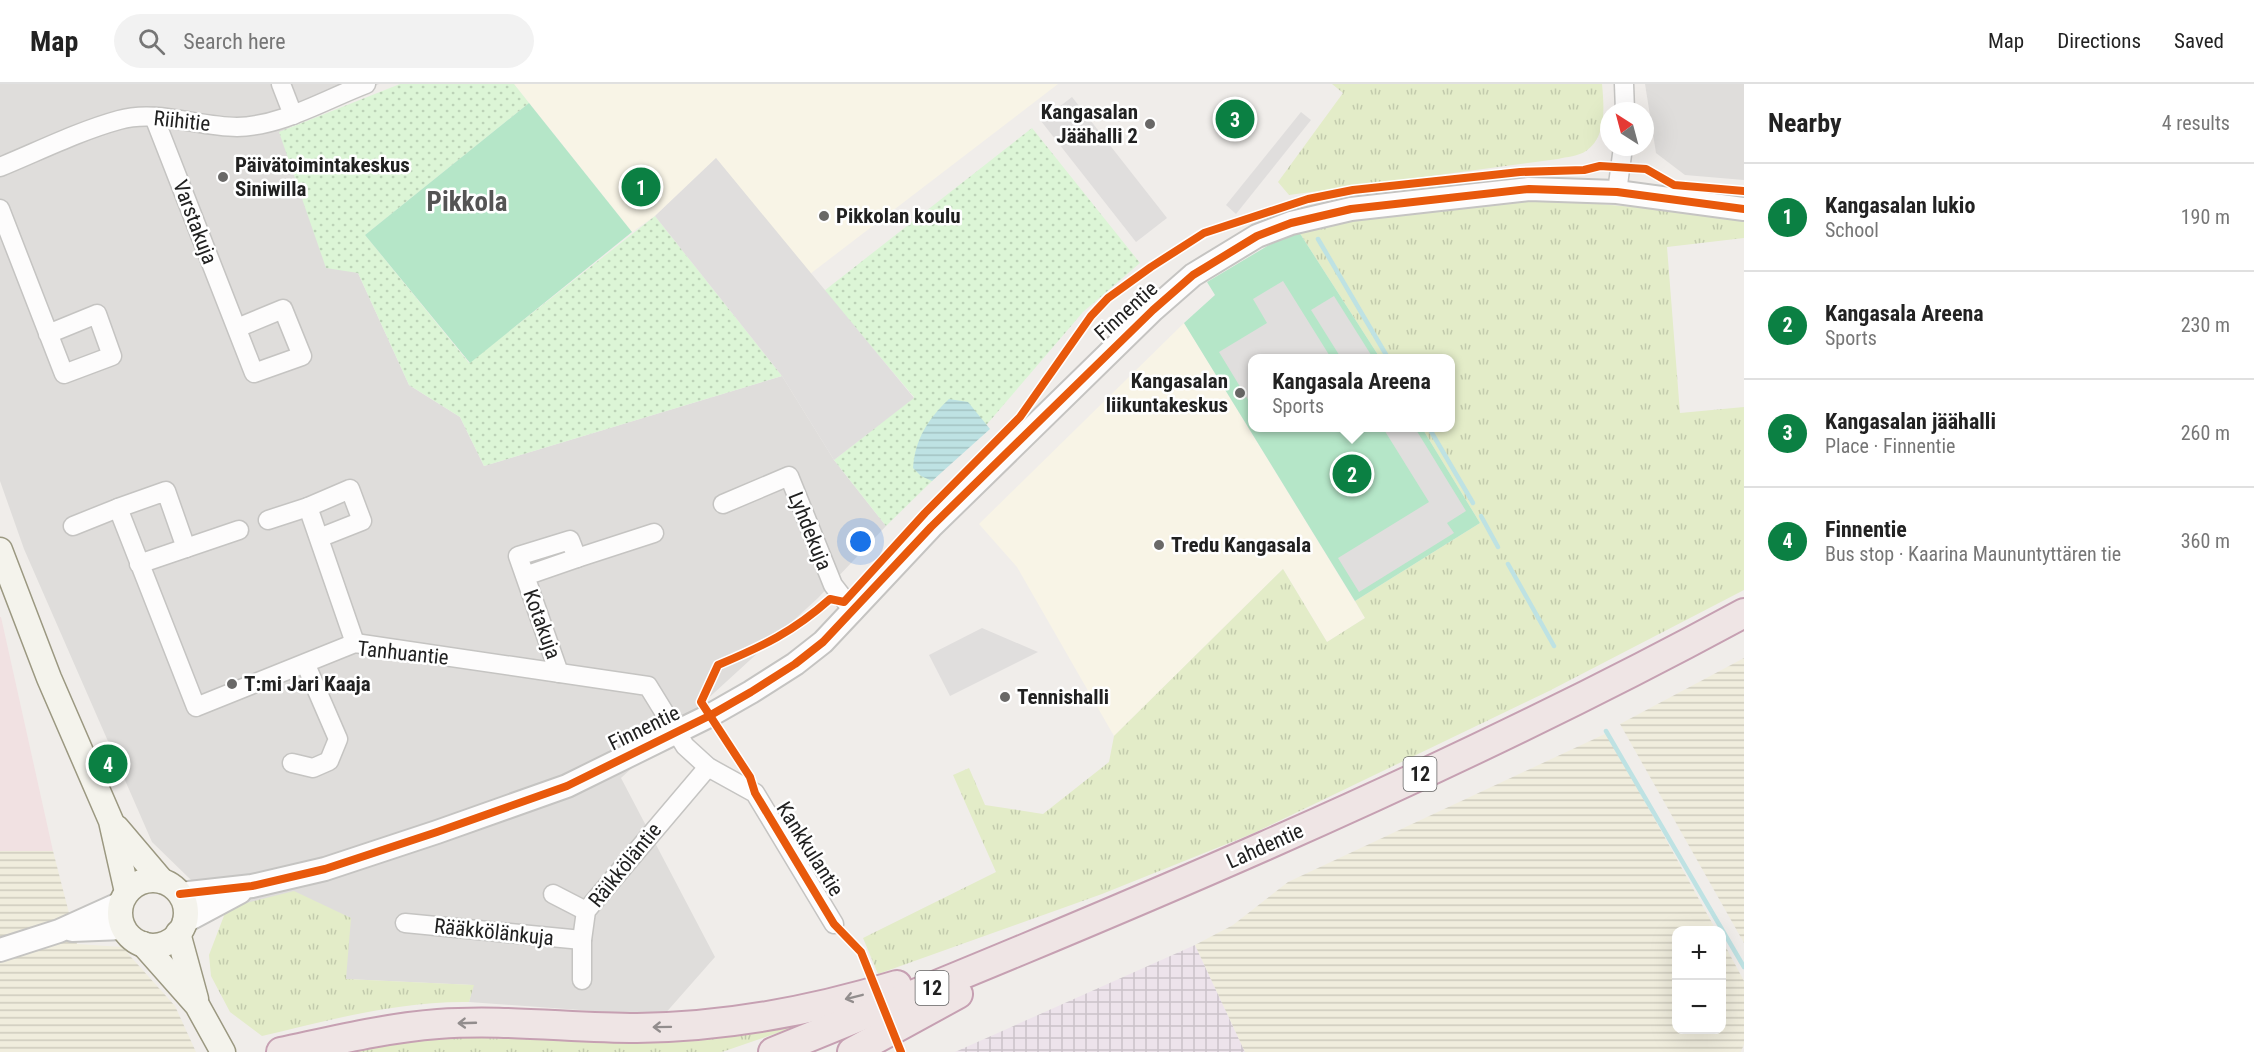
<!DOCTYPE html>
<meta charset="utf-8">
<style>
:root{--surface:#fff;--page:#f2f2f2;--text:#222;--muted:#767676;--line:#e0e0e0;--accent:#0b8043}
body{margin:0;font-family:"Roboto Condensed",sans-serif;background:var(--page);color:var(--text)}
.controls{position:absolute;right:18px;bottom:18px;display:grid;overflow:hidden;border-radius:12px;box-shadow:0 6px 24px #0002}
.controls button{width:54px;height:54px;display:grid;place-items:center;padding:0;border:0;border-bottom:2px solid var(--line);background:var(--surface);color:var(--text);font:30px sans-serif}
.compass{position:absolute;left:1600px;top:18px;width:54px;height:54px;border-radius:50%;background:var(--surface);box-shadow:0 6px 24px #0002;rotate:324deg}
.you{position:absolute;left:861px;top:458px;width:21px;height:21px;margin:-15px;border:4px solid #fff;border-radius:50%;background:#1a73e8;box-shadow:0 0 0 9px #1a73e833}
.badge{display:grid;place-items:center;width:39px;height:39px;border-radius:50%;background:var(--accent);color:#fff;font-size:20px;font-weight:700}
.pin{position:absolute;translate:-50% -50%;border:3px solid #fff;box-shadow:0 2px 6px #0006}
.popup{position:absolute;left:1248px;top:270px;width:207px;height:78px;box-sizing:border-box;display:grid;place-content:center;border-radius:12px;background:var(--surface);filter:drop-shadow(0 2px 4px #0005);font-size:20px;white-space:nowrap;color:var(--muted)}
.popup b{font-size:22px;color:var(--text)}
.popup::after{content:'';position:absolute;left:50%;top:100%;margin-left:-12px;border:12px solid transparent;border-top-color:var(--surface)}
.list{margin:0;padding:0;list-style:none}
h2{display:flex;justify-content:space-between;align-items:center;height:78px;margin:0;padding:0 24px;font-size:26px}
h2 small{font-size:20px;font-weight:400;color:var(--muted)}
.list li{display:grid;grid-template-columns:39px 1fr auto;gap:18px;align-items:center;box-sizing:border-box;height:108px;padding:0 24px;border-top:2px solid var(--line)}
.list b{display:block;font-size:22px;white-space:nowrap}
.list p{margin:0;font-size:20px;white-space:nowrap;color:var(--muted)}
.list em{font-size:20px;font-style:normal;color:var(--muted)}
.icon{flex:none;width:33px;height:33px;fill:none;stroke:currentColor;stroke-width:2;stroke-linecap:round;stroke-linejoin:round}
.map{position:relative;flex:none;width:1744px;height:968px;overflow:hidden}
header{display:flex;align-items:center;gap:36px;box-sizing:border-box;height:84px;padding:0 30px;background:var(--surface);border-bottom:2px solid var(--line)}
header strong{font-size:28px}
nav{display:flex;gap:33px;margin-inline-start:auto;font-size:21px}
.search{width:420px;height:54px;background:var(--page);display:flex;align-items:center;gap:15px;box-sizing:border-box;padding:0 21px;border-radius:33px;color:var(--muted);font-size:22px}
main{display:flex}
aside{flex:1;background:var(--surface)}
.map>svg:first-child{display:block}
.residential{fill:#dfdddb}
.commercial{fill:#f1e1e2}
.industrial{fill:url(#industrial-grid)}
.education{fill:#f8f4e6}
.farmland{fill:url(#farmland-rules)}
.grass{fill:url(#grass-tufts)}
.park{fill:url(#park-dots)}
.pitch{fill:#b5e6c8}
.parking{fill:#e0dedd}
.water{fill:url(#water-rules)}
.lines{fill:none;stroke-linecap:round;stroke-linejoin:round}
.stream{stroke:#bee2e3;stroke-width:4.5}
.minor-casing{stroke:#c5c4c2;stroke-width:21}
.tertiary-casing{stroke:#c5c4c2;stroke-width:26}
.secondary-casing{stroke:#9b9881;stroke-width:27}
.trunk-casing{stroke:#c6a0b2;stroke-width:32}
.minor{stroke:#fdfcfc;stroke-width:18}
.tertiary{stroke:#fdfcfc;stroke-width:22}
.secondary{stroke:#f4f3ec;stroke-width:24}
.trunk{stroke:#efe5e5;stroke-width:28}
.cycleway-casing{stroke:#fff;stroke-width:11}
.cycleway{stroke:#e8590c;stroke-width:8}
.oneway{stroke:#928d8d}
.poi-dot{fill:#696867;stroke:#fff;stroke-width:2}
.labels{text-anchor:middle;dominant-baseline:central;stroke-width:5;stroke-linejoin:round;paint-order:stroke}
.shield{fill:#fff;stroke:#646464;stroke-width:1.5}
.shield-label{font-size:20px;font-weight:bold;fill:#212121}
.poi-label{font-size:21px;font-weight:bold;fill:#212121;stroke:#fff;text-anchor:start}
.street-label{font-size:21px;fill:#212121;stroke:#fff}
.district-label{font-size:27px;font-weight:bold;fill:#545454;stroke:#fff}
</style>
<header>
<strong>Map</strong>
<div class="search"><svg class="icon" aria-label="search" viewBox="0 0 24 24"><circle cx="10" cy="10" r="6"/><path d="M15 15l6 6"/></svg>Search here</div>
<nav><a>Map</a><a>Directions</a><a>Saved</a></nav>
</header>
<main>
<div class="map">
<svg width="1744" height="968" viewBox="0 0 1744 968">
<defs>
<pattern id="industrial-grid" width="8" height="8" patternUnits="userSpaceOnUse" patternTransform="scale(1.5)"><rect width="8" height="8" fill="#ede3eb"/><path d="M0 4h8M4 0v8" fill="none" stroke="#cbc2c9"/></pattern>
<pattern id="farmland-rules" width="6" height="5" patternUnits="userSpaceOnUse" patternTransform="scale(1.5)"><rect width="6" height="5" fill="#f0eddd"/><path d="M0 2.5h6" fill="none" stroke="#cecbbd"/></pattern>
<pattern id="grass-tufts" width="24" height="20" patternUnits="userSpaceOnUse" patternTransform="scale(1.5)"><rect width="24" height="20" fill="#e3ecc8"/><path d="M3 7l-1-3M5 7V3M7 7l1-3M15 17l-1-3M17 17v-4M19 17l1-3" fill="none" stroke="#c2caac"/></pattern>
<pattern id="park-dots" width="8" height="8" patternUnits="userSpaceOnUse" patternTransform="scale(1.5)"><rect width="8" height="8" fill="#dcf5d6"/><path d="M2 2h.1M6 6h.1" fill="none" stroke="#bcd2b7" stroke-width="1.8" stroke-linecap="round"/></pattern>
<pattern id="water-rules" width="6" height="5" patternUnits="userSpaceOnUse" patternTransform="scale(1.5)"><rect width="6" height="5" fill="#bee2e3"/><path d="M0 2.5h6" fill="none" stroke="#a3c2c2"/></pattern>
</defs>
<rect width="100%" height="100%" fill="#f0edea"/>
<!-- residential -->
<g class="residential">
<polygon points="0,0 379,0 279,49 358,189 409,301 460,333 484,382 782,292 834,376 886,442 818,514 621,694 715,873 663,932 469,918 473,901 346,895 242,820 225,829 152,758 24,465 0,397"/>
<polygon points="1645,0 1744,0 1744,96 1685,91 1656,69"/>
</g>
<!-- commercial -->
<polygon class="commercial" points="0,533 1,533 53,767 0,767"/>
<!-- industrial -->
<polygon class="industrial" points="1195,861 1245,968 955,968"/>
<!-- education -->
<g class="education">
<polygon points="514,0 1058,0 810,190 716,74 655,132 632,148"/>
<polygon points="1184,239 1365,534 1327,558 1283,485 1114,652 1017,483 979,440"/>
</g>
<!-- farmland -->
<g class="farmland">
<polygon points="1744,574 1744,859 1620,640"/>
<polygon points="1607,649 1716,846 1676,846 1676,946 1722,946 1722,856 1744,897 1744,960 1741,968 1245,968 1195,861 1233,841 1288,798"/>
<polygon points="0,767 53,767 77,860 122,863 175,922 196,968 0,968"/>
</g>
<!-- grass -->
<g class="grass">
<path d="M1332,0h270c2,21 5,53 -16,67 -7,5 -20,6 -28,8l-269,36 -11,-13 65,-89z"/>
<polygon points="1556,116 1744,133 1744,154 1667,163 1680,329 1744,323 1744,506 1549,607 1254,749 1102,810 878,890 863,854 996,788 953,691 969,684 985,721 1043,730 1109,678 1114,652 1283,485 1327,558 1365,534 1355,517 1480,439 1422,344 1451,344 1451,274 1380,274 1299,148 1372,130 1463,120"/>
<path d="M294,807l57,27 -5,61 128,6 -5,17c-71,-1 -139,18 -207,34l-32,-24 -19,-36 -2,-21 16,-42 17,-9z"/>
<polygon points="821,934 722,968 347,968 439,953 604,957 717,954"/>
</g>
<!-- park -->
<g class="park">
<polygon points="400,0 514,0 529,19 365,151 469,279 655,132 782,292 484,382 460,333 409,301 358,189 326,184 279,48"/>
<polygon points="1032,44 1140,179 1083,228 970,360 886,442 834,376 914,313 824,207"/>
</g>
<!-- pitch -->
<g class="pitch">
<polygon points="529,19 632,148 470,279 365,151"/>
<polygon points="1299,148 1380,274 1253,274 1253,344 1422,344 1480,439 1355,517 1184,239 1215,211 1207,198 1269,161"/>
</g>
<!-- parking -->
<g class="parking">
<polygon points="1072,13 1167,134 1136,158 1041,37"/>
<polygon points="1301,28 1311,36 1236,130 1226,121"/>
<polygon points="716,74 914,314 834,376 782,292 655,132"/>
<polygon points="1283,197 1331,274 1253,274 1253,324 1219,268 1267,239 1253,215"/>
<polygon points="1334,212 1373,274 1341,274 1311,226"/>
<polygon points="1383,344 1415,344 1466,427 1447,439 1454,449 1359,508 1338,474 1429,418"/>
<polygon points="982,544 1038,568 950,612 929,571"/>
</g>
<!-- water -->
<path class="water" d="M949,315l19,3 22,27 -58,52 -11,-5 -8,-8c2,-29 15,-49 36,-69z"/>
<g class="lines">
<!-- stream -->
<g class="stream">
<polyline points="1318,155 1388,274"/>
<polyline points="1429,344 1473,419"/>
<polyline points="1481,432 1498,463"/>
<polyline points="1508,480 1554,562"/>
<polyline points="1606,647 1744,883"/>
</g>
<!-- minor casing -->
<g class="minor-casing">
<g id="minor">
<polyline points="281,0 293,31"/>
<polyline points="1624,0 1625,27"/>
<polyline points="154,33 254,289 302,272 283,225 237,244"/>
<path d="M0,83c39,-16 79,-36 119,-47 38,-11 79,7 118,7 45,-1 87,-27 129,-43"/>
<polyline points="1617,108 1623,63"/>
<polyline points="0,125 64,290 112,272 97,230 48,250"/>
<polyline points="723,420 789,392 833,501 854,528"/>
<polyline points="268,436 308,423"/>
<polyline points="73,442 118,424"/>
<polyline points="319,454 362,437 350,405 308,423 355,559"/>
<polyline points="186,464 239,446"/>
<polyline points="577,474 654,449"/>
<polyline points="139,480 186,464 166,407 118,424 196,623 355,559 648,602 685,662 708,683 755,709 834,840"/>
<polyline points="525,492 577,474 570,456 518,472 559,589"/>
<polyline points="292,679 313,684 329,677 338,655 306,581"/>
<polyline points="553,810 586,827"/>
<polyline points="405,839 582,856"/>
<polyline points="582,896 582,856 586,827 708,683"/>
</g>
</g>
<!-- tertiary casing -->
<g class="tertiary-casing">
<g id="tertiary">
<polyline points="180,810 252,802 325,785 437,748 567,702 709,632 751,608 795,580 823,558 931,443 1153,226 1193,191 1257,152 1291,139 1351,125 1529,105 1617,108 1744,125"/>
<polyline points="184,838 240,808"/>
<polyline points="72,846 124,844"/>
<polyline points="0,866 59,847 121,819"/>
</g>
</g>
<!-- secondary casing -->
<g class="secondary-casing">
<g id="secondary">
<polyline points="0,466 49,594 111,737 127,808"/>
<polyline points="117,744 162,797"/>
<circle cx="153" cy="829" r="33"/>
<polyline points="178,849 196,915"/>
<polyline points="143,860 197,921 223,968"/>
</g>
</g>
<!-- trunk casing -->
<g class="trunk-casing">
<g id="trunk">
<path d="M281,968c52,-11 104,-24 157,-28 66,-5 133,4 199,4 89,-1 175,-17 260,-43"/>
<path d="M773,968c329,-134 658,-269 971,-439"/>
<polyline points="852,968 958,910"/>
</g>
</g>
<!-- minor -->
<use href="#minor" class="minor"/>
<!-- tertiary -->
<use href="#tertiary" class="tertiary"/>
<!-- secondary -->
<use href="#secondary" class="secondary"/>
<!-- trunk -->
<use href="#trunk" class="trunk"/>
<!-- cycleway casing -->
<g class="cycleway-casing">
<g id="cycleway">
<polyline points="180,810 252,802 325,785 437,748 567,702 709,632 751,608 795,580 823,558 931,443 1153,226 1193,191 1257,152 1291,139 1351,125 1529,105 1617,108 1744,125"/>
<path d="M901,968l-40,-100 -27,-28 -79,-131 -5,-16 -49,-75 17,-37c45,-19 75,-33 112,-66l14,3 81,-89 95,-96 71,-101 17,-18 43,-31 53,-34 104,-34 45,-9 167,-18 64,-2 16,-4 46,3 28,16 70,6"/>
</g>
</g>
<!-- cycleway -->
<use href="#cycleway" class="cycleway"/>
</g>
<!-- one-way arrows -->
<defs><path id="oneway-shaft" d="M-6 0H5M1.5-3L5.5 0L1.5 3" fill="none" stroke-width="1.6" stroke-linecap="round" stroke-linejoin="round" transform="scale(1.5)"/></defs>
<g class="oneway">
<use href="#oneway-shaft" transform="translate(854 913) rotate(166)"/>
<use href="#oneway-shaft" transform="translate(467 939) rotate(178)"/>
<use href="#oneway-shaft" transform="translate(662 943) rotate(179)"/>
</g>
<!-- markers -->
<g class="poi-dot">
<circle cx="1150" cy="40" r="6"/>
<circle cx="223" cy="93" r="6"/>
<circle cx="824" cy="132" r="6"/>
<circle cx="1240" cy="309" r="6"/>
<circle cx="1159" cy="461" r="6"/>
<circle cx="232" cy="600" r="6"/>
<circle cx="1005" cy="613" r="6"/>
</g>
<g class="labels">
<!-- shield labels -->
<g class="shield">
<rect x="1403.5" y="673" width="33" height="34" rx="4.5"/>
<rect x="915.5" y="887" width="33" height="34" rx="4.5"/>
</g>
<g class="shield-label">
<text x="1420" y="690">12</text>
<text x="932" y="904">12</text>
</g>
<!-- poi labels -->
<g class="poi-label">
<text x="1138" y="28" text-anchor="end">Kangasalan<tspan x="1138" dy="24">Jäähalli 2</tspan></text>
<text x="235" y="81">Päivätoimintakeskus<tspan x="235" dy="24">Siniwilla</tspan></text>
<text x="836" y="132">Pikkolan koulu</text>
<text x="1228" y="297" text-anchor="end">Kangasalan<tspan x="1228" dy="24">liikuntakeskus</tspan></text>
<text x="1171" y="461">Tredu Kangasala</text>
<text x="244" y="600">T:mi Jari Kaaja</text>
<text x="1017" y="613">Tennishalli</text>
</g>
<!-- street labels -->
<g class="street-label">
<text transform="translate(182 37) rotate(6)">Riihitie</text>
<text transform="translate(195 138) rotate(69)">Varstakuja</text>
<text transform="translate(1126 227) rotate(-42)">Finnentie</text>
<text transform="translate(810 447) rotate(68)">Lyhdekuja</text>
<text transform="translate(542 540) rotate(70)">Kotakuja</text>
<text transform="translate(403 569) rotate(6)">Tanhuantie</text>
<text transform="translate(644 644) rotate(-26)">Finnentie</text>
<text transform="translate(1265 762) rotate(-24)">Lahdentie</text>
<text transform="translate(810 765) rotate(58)">Kankkulantie</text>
<text transform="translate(625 781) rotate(-51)">Räikköläntie</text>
<text transform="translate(494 848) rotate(6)">Rääkkölänkuja</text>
</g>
<!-- district labels -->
<g class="district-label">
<text x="467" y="118">Pikkola</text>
</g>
</g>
</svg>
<div class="controls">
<button>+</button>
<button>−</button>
</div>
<svg class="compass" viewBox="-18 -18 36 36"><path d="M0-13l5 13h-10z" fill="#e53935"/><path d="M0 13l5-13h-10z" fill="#767676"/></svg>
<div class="you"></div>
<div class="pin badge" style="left:641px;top:103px">1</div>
<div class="pin badge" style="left:1352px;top:390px">2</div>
<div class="popup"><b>Kangasala Areena</b>Sports</div>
<div class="pin badge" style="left:1235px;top:35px">3</div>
<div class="pin badge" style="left:108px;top:680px">4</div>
</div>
<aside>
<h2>Nearby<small>4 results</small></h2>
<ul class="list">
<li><span class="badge">1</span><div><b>Kangasalan lukio</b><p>School</p></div><em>190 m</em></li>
<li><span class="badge">2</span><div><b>Kangasala Areena</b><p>Sports</p></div><em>230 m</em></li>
<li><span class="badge">3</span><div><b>Kangasalan jäähalli</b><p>Place · Finnentie</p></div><em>260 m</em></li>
<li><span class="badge">4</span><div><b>Finnentie</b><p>Bus stop · Kaarina Maununtyttären tie</p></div><em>360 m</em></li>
</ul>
</aside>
</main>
